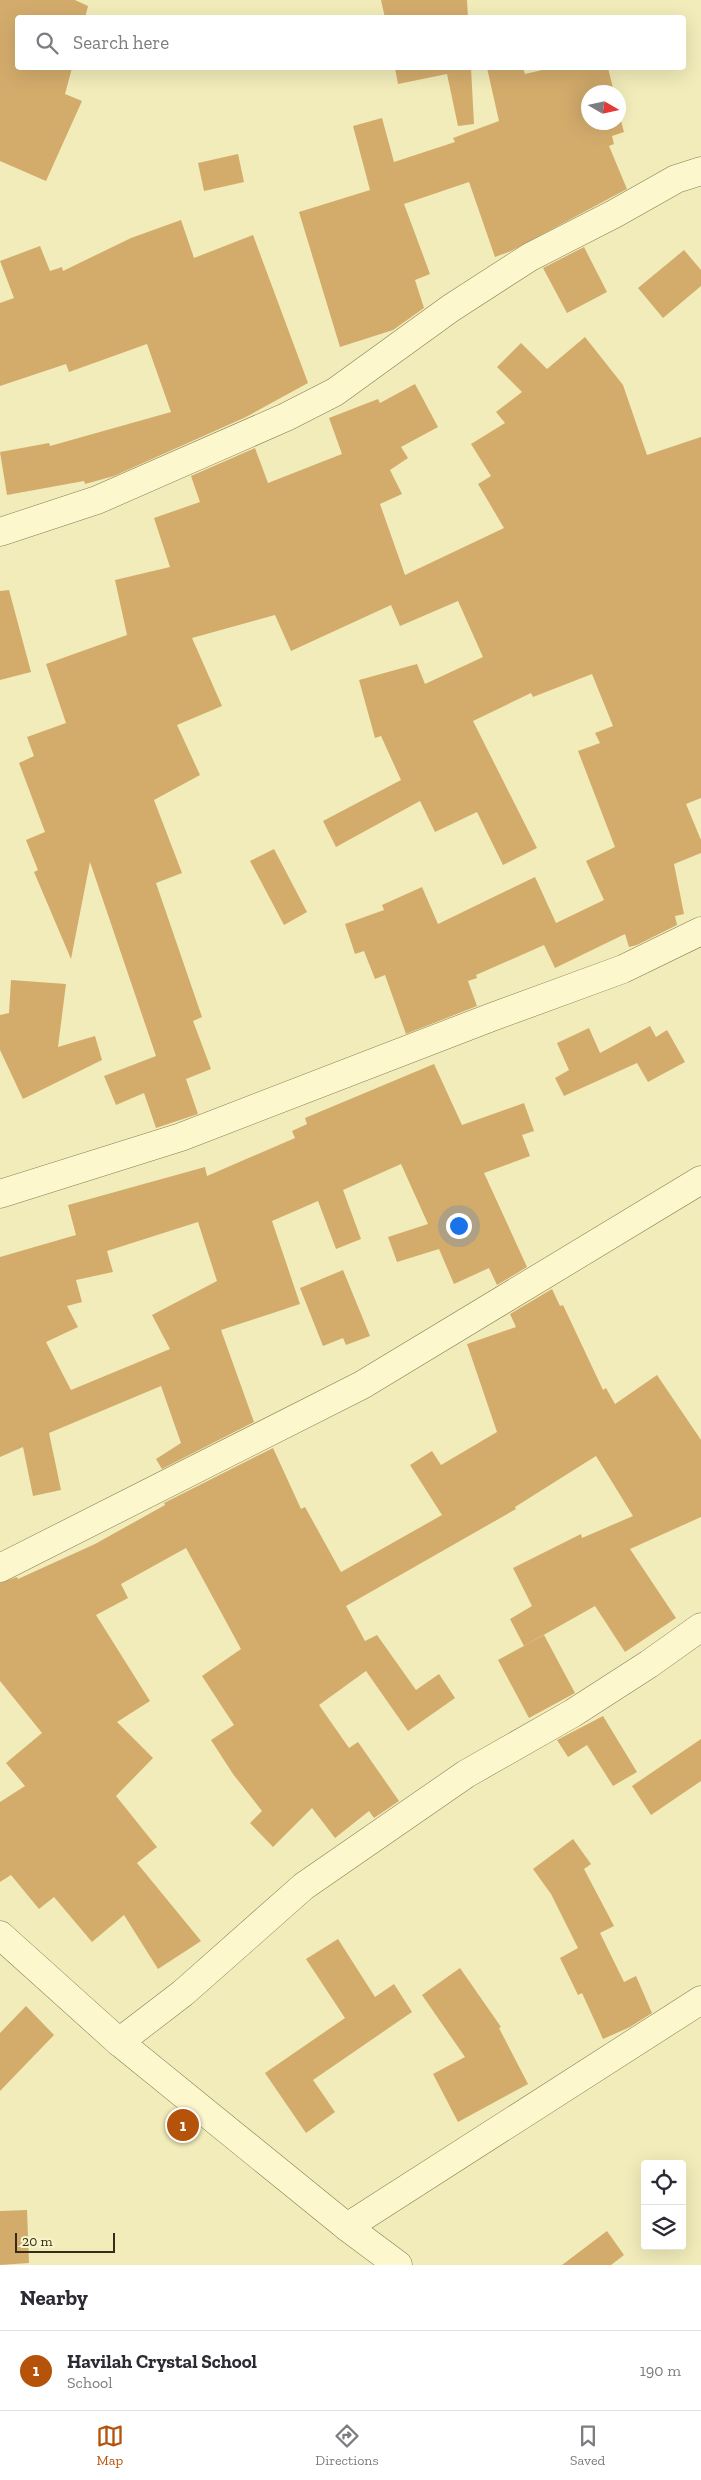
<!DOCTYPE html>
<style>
:root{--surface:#fff;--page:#f7f7f7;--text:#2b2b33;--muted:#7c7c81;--line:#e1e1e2;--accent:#b45309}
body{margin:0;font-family:"Zilla Slab",serif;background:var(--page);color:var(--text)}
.controls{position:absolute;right:15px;bottom:15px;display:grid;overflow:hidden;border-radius:5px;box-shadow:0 5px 20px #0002}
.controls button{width:45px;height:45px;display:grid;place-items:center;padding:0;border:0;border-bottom:1px solid var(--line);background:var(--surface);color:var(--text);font:25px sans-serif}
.compass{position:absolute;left:581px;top:85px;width:45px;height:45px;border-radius:50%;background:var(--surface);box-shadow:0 5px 20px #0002;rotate:99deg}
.scale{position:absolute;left:15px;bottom:12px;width:100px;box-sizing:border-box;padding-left:5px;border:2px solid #362d19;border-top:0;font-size:14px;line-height:18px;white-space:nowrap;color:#362d19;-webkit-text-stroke:4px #f8f4c9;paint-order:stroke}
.you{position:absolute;left:458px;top:1225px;width:18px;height:18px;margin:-12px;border:4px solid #fff;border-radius:50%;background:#1a73e8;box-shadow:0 0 0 8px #1a73e833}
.badge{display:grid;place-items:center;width:32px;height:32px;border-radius:50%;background:var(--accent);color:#fff;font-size:16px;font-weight:700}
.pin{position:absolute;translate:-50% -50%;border:2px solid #fff;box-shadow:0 1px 5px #0006}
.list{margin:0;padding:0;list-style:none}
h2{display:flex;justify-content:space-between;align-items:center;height:65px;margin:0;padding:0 20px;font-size:21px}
h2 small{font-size:16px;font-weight:400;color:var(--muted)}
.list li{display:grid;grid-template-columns:32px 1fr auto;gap:15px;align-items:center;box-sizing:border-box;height:80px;padding:0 20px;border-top:1px solid var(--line)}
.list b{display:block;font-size:19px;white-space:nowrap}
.list p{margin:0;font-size:16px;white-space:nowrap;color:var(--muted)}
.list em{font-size:16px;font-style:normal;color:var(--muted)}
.icon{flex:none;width:28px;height:28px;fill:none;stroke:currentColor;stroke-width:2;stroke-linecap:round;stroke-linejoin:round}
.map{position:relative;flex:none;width:701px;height:2265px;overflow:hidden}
.search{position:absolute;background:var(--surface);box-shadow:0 5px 20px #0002;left:15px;right:15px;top:15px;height:55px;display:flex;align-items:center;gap:12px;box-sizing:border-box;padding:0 18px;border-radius:5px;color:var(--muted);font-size:19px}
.sheet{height:145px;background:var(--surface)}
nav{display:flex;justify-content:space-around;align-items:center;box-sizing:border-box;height:70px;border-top:1px solid var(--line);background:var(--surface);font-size:14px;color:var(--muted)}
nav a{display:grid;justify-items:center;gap:2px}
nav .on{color:var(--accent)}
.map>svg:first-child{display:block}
.building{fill:#d3ac6c;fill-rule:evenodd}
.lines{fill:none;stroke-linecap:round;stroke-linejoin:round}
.minor-casing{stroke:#897b53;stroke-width:29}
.minor{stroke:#fcf7cd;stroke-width:28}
</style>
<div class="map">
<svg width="701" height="2265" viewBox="0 0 701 2265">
<rect width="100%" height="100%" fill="#f1ecb9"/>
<!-- building -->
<g class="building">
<polygon points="0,0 75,0 88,6 85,18 18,18 18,68 72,68 65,94 82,101 46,181 0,161"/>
<polygon points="381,0 467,0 468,18 385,18"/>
<polygon points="395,68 471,68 474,124 458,126 447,74 398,84"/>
<polygon points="487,68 523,68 525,74 551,68 608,68 614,92 588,92 588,122 618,122 618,110 624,132 612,136 614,144 609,146 627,189 511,251 495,257 469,182 404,204 430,274 415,280 424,308 393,330 340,347 299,212 370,190 353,126 382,118 394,162 455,142 453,138 499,121"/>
<polygon points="238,154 244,182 204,191 198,163"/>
<polygon points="181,220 194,258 253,235 308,383 246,417 114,476 85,484 84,481 7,495 0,452 49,443 50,446 171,412 147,344 69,372 66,364 0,386 0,303 14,298 0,261 40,246 50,271 62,267 63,271 131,238"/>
<polygon points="584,247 607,292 567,313 543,268"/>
<polygon points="684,250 701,270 701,286 663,318 638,288"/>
<polygon points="585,337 623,385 647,455 701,437 701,798 686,804 701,840 701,853 674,864 684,914 675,916 677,925 637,945 629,947 625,934 555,968 544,945 476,975 477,978 468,981 477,1006 406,1034 385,975 375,979 364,951 355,954 345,924 384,910 382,905 422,887 438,924 535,877 556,923 604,900 586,861 615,847 578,751 600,743 595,733 613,726 592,674 533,697 531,693 473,721 537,848 503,865 477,812 435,832 420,801 336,847 323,821 401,780 381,736 375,738 359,680 417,664 425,684 483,657 458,601 400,626 391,605 291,651 275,615 192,638 222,706 177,725 200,775 154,800 182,873 156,883 202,1017 193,1021 211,1069 186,1079 198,1114 156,1128 144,1093 116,1105 104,1076 156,1056 90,862 71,959 34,872 38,870 26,840 45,832 19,763 34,756 27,737 66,723 46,664 127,635 115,580 170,567 154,518 200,502 191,476 255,448 268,483 342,454 329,418 378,399 380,403 415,384 438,427 401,447 408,458 390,470 402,494 380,504 405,575 504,528 478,484 491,476 471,444 505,423 496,412 522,392 497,367 521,343 547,369"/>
<polygon points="9,590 31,672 0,680 0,591"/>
<polygon points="274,849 307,912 284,925 250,861"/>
<polygon points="11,980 66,984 58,1047 95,1036 102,1060 23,1099 0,1050 0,1015 9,1013"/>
<polygon points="650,1026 656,1037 667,1030 685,1062 648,1082 637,1063 564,1096 555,1078 569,1070 557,1043 589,1028 600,1053"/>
<path d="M434,1064l28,61 62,-22 10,28 -12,4 8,21 -46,17 43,94 -30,18 -8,-17 -35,16 -15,-35 -42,13 -9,-25 40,-13 -27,-60 -58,26 18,49 -25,10 -18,-48 -46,20 28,83 -79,26 33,92 -92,47 -6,-10 25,-16 -20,-57 -112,47 12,57 -28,6 -10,-49 -23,10v-200l76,-22 -8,-30 137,-38 2,9 88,-38 -3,-7 15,-7 -2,-6zM198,1222l19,59 -65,34 18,34 -99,41 -25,-48 32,-15 -11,-21 15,-4 -6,-22 37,-8 -6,-21z"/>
<polygon points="343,1270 370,1336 346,1345 343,1338 323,1346 300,1288"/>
<polygon points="552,1289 560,1306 563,1305 603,1390 606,1388 615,1404 657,1375 701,1440 701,1517 630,1549 676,1618 625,1652 595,1606 524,1646 510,1619 532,1606 513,1568 581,1534 582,1538 633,1516 596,1456 515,1507 516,1509 346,1606 365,1641 377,1635 416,1690 439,1674 455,1698 408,1731 366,1671 319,1705 349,1748 358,1742 399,1801 374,1818 369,1811 335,1838 312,1808 273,1847 250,1823 262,1811 233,1774 211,1740 234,1725 202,1676 241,1649 186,1548 121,1584 128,1598 96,1615 150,1701 117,1722 153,1758 116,1796 157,1847 137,1863 201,1941 158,1969 124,1915 92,1942 54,1897 39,1909 11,1875 0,1882 0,1802 25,1786 6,1763 42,1733 0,1681 0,1583 17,1577 18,1579 95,1544 165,1505 164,1503 273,1448 301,1509 305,1507 341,1572 442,1515 410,1465 432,1451 441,1465 497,1432 467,1344 516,1327 510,1314"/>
<polygon points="544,1635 575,1693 529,1718 498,1660"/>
<polygon points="603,1716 637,1772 613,1786 587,1745 568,1757 557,1740"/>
<polygon points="701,1739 701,1781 651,1815 632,1786"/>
<polygon points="573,1839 591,1864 584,1869 614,1926 600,1933 624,1982 636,1976 652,2013 630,2027 603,2039 582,1993 578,1995 560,1958 578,1948 551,1894 533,1869"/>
<polygon points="338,1939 375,1997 394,1984 412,2012 313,2080 335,2112 306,2133 265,2073 345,2018 306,1959"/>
<polygon points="460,1968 501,2027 499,2028 528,2084 458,2122 433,2074 465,2057 422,1995"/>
<polygon points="26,2006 54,2035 0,2091 0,2033"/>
<polygon points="27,2210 29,2263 0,2265 0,2211"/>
<polygon points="607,2231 624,2255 611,2265 562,2265"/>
</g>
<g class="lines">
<!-- minor casing -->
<g class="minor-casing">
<g id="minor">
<polyline points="0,532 97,500 286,417 335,392 451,308 530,257 614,214 676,179 701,171"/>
<polyline points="0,1194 181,1137 492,1017 623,969 701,931"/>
<polyline points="0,1568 362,1385 701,1180"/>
<polyline points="0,1935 119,2042 347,2227 701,2000"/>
<polyline points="119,2042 183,1993 304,1886 466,1774 573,1713 649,1664 701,1627"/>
<polyline points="347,2227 398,2265"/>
</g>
</g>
<!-- minor -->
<use href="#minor" class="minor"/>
</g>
</svg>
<div class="controls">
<button><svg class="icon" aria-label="locate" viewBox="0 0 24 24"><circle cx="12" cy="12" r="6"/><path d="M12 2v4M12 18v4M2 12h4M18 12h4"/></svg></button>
<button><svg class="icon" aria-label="layers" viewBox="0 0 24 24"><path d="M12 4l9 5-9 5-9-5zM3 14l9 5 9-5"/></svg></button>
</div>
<svg class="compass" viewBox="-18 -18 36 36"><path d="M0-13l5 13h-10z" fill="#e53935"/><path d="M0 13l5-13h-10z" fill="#7c7c81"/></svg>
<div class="scale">20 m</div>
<div class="you"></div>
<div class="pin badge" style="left:183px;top:2125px">1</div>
<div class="search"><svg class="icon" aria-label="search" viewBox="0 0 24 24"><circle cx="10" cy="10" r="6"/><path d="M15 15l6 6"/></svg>Search here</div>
</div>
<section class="sheet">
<h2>Nearby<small></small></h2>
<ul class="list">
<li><span class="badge">1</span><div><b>Havilah Crystal School</b><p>School</p></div><em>190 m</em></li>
</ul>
</section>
<nav>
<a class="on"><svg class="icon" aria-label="map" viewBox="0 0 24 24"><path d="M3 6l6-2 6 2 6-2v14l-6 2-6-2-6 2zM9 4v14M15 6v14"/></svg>Map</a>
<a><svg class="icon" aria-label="directions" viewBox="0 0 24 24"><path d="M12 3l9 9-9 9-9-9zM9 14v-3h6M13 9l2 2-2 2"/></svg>Directions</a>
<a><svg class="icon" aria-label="saved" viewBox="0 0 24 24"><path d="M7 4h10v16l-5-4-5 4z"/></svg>Saved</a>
</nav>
